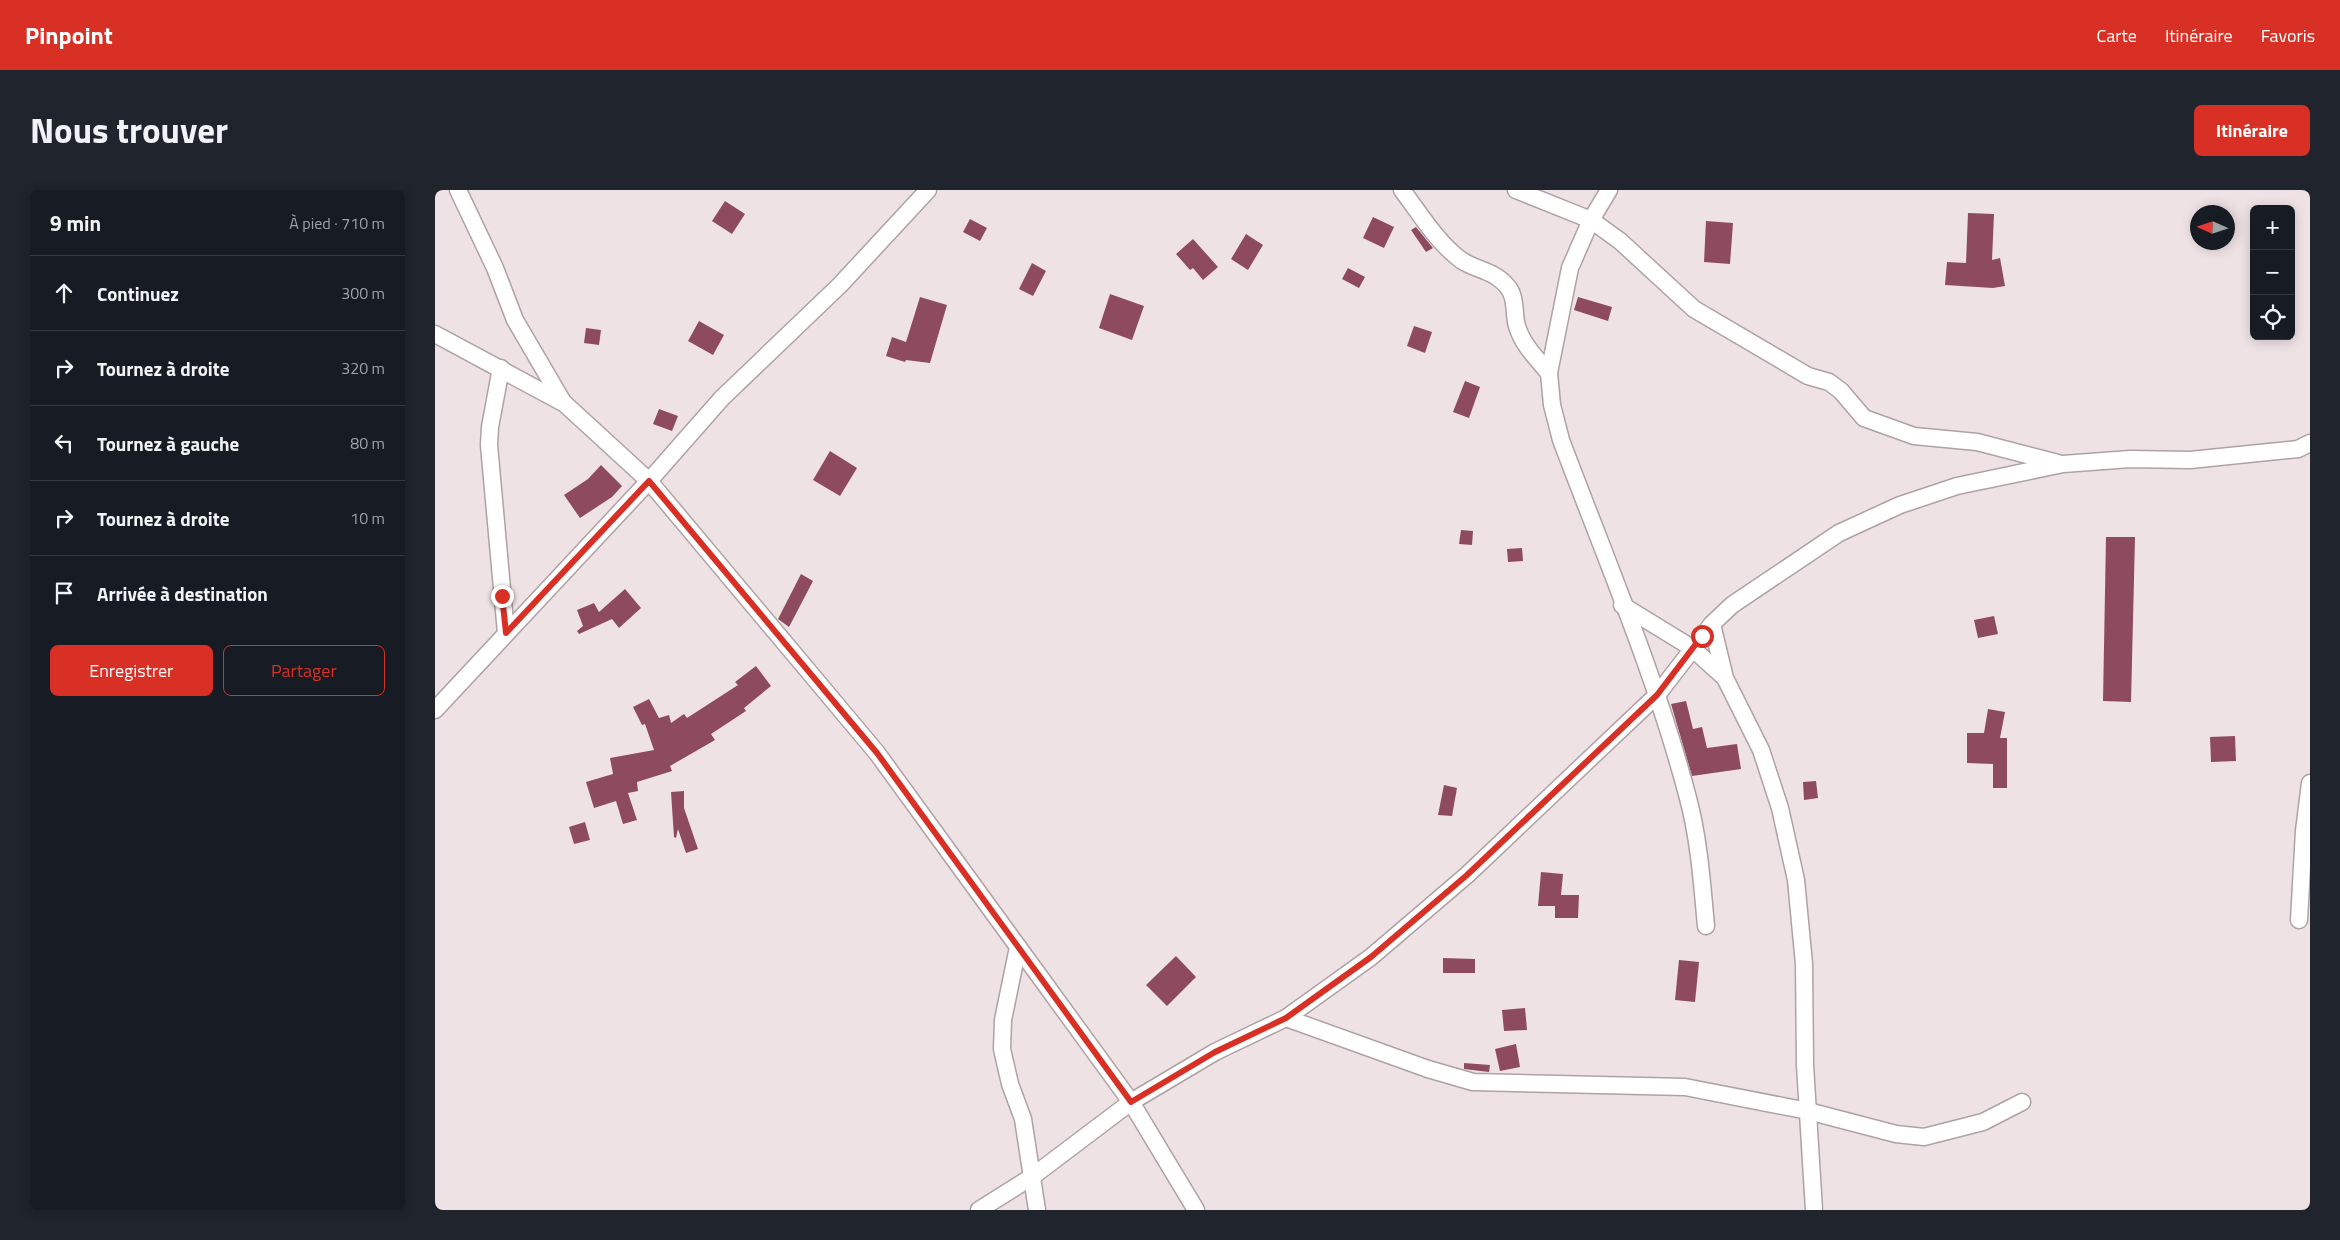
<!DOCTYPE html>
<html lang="fr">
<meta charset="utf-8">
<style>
:root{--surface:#171b24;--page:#20242c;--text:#f1f3f6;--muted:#9ea1a6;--line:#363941;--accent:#d93025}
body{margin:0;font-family:"Titillium Web",sans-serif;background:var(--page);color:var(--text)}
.controls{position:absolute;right:15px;top:15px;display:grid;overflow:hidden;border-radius:8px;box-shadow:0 2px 12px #0003}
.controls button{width:45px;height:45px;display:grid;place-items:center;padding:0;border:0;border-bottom:1px solid var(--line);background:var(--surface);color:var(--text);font:25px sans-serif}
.compass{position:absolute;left:1755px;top:15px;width:45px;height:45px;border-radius:50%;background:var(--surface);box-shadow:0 2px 12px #0003;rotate:273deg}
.stop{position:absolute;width:15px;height:15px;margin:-11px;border:4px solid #d93025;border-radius:50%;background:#fff}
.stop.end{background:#d93025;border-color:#fff;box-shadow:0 1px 5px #0008}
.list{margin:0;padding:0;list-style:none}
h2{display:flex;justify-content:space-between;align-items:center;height:65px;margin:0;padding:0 20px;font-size:21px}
h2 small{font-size:16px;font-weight:400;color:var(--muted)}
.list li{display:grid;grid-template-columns:32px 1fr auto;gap:15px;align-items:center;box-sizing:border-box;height:75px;padding:0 20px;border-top:1px solid var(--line)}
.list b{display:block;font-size:19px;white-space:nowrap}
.list em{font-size:16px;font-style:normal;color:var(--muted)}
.actions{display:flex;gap:10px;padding:15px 20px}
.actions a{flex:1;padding:11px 0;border:1px solid var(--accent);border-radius:8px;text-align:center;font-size:18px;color:var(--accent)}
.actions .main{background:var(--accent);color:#fff}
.icon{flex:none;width:28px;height:28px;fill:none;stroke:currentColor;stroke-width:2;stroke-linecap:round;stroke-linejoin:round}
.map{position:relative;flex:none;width:1875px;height:1020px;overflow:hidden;border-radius:8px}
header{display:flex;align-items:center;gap:30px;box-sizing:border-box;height:70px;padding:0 25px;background:var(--accent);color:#fff}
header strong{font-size:24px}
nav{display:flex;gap:28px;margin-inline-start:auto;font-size:18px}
.intro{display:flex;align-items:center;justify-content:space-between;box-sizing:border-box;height:120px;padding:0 30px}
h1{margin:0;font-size:35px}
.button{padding:12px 22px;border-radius:8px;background:var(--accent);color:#fff;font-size:18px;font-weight:700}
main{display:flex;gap:30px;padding:0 30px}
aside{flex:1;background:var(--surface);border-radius:8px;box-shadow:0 2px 12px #0003}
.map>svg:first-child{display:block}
.building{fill:#8e4b5f}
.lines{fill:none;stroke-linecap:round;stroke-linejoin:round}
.minor-casing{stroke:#aea2a5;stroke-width:19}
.minor{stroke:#fff;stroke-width:16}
.route{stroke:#d93025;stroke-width:6}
</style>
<header>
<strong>Pinpoint</strong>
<nav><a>Carte</a><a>Itinéraire</a><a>Favoris</a></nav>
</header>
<div class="intro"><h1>Nous trouver</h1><a class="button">Itinéraire</a></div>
<main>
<aside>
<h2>9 min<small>À pied · 710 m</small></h2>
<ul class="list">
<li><svg class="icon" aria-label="ahead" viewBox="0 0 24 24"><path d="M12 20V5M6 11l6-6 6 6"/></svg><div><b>Continuez</b></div><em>300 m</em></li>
<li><svg class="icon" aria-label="right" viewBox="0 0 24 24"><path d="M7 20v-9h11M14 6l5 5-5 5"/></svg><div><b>Tournez à droite</b></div><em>320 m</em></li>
<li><svg class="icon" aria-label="left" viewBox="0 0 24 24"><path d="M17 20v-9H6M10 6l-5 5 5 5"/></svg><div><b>Tournez à gauche</b></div><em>80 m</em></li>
<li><svg class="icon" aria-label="right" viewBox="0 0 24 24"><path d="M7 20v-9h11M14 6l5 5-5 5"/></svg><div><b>Tournez à droite</b></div><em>10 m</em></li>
<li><svg class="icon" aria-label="arrive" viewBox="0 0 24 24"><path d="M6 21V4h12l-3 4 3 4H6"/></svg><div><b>Arrivée à destination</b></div></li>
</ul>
<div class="actions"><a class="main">Enregistrer</a><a>Partager</a></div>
</aside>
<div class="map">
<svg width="1875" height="1020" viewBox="0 0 1875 1020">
<rect width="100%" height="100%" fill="#efe2e5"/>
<!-- building -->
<g class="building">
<polygon points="290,11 310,24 297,44 277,31"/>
<polygon points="1533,23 1559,24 1557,70 1565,68 1570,96 1558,98 1510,95 1512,72 1531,73"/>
<polygon points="938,27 959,37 949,58 928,48"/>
<polygon points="535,29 552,38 545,51 528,42"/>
<polygon points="1271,31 1298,33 1295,74 1269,72"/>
<polygon points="981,37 998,58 991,62 976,40"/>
<polygon points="811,44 828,55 813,80 796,69"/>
<polygon points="758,49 783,77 768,90 758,78 755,80 741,64"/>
<polygon points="597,73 611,81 598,106 584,99"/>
<polygon points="913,78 930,87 924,98 907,89"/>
<polygon points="675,104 709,116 697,150 664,138"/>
<polygon points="485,107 512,115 495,173 471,170 470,172 451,166 457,147 471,152"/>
<polygon points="1143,107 1177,117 1173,131 1139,120"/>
<polygon points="264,131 289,145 278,165 253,151"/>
<polygon points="979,136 997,142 990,163 972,156"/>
<polygon points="151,138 166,140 164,155 149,153"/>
<polygon points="1030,191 1045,197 1034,228 1018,222"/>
<polygon points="224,219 243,226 237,241 218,234"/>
<polygon points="395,261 422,278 405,306 378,290"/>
<polygon points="166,275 187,296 177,307 145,328 129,305 153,289"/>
<polygon points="1026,340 1038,341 1037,355 1024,354"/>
<polygon points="1671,347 1700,347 1696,512 1668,511"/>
<polygon points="1087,358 1088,371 1073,372 1072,359"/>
<polygon points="366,384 378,391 354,437 343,429"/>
<polygon points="190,399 206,418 184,438 177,429 144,444 142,441 148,436 142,420 159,413 164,422"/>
<polygon points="1559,426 1563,444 1543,448 1539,430"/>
<polygon points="321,476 336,496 309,518 311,521 276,544 280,550 235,576 237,581 202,592 203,601 193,603 202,630 188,634 181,611 159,618 151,592 178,584 175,568 219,560 210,534 207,535 198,517 214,509 224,528 234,525 236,533 249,524 252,528 303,495 300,492"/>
<polygon points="1251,511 1258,539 1267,537 1272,558 1302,554 1306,579 1257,586 1236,514"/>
<polygon points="1553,519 1570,522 1565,548 1572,548 1572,598 1558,598 1558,574 1532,573 1532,543 1549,543"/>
<polygon points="1800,546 1801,571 1776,572 1775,547"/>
<polygon points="1381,591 1383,608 1369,610 1368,592"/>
<polygon points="1009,595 1022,598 1017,626 1003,625"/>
<polygon points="249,601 249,618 263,659 251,663 243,639 241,648 239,647 236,602"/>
<polygon points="150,632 155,650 139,654 134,637"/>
<polygon points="1106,682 1128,684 1126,705 1144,705 1143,728 1120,728 1120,716 1103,716"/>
<polygon points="741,766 761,787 732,816 711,795"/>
<polygon points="1008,768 1040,769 1040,783 1008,783"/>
<polygon points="1244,770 1264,772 1260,812 1240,810"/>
<polygon points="1090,818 1092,840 1069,841 1067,820"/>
<polygon points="1081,854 1085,877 1065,881 1060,859"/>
<polygon points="1029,873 1055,875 1054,882 1029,879"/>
</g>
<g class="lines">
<!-- minor casing -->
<g class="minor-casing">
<g id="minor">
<polyline points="23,0 60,78 80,130 128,212"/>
<path d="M967,0c18,24 35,52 59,70 15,10 34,11 46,26 10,11 6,27 10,40 5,18 20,33 32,47"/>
<polyline points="1081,0 1156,30 1185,51 1259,119 1373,186 1394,192 1406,201 1429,228 1479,246 1542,252 1623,273"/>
<path d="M1174,0l-18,30 -21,48 -21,105 3,32 9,35c44,117 95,236 127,358 11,41 14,85 18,128"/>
<polyline points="0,144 130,214 214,291 442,563 696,912 761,1020"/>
<polyline points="66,178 55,237 54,255 71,443"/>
<polyline points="1187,415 1257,458 1289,487"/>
<polyline points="1277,434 1290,488 1326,560 1345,618 1361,690 1369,774 1370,875 1379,1020"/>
<polyline points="0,520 214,291 287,208 405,95 493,0"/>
<polyline points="1864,730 1869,641 1875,593"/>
<polyline points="583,757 568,830 567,859 575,894 588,929 602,1020"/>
<polyline points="851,828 993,879 1038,892 1250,897 1373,921 1461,944 1489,947 1548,932 1587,912"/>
<polyline points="544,1020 598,986 696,912 780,862 851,828 936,767 1032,685 1222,505 1277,434 1297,415 1404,343 1465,315 1522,296 1628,274 1695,269 1755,270 1863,259 1875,253"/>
</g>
</g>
<!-- minor -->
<use href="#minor" class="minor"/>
</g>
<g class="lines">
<!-- route -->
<polyline class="route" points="67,406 71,443 214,291 442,563 696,912 780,862 851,828 936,767 1032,685 1222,505 1267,446"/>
</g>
</svg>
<div class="controls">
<button>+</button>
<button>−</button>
<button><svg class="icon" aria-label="locate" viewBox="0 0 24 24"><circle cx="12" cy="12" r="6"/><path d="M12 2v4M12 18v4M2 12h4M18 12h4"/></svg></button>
</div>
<svg class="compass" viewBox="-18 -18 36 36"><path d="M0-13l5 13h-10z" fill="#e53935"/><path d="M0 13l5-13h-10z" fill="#9ea1a6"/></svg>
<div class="stop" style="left:1267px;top:446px"></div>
<div class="stop end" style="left:67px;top:406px"></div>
</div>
</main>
